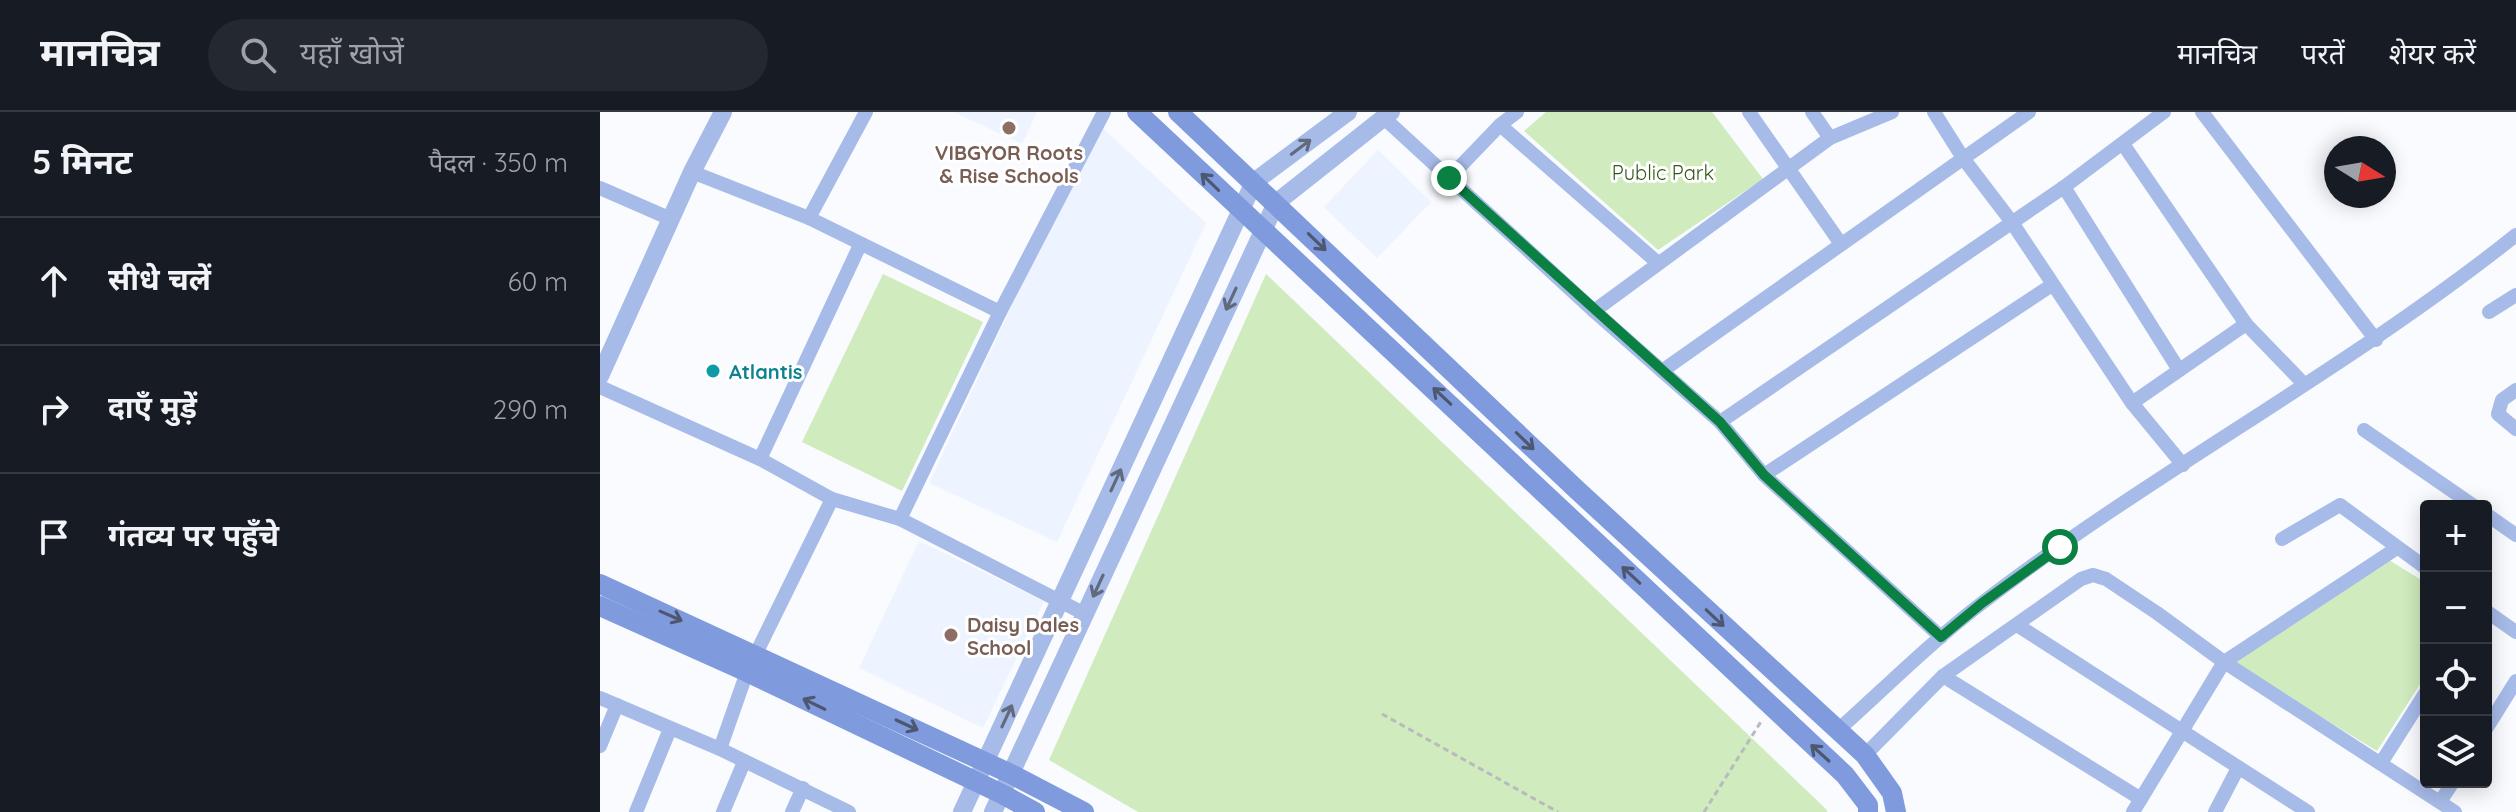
<!DOCTYPE html>
<html lang="hi">
<meta charset="utf-8">
<style>
:root{--surface:#171b24;--page:#242831;--text:#f1f3f6;--muted:#9ea1a6;--line:#363941}
body{margin:0;font-family:Quicksand,"Noto Sans Devanagari",sans-serif;background:var(--page);color:var(--text)}
.controls{position:absolute;right:24px;bottom:24px;display:grid;overflow:hidden;border-radius:8px;box-shadow:0 4px 20px #0003}
.controls button{width:72px;height:72px;display:grid;place-items:center;padding:0;border:0;border-bottom:2px solid var(--line);background:var(--surface);color:var(--text);font:40px sans-serif}
.compass{position:absolute;left:1724px;top:24px;width:72px;height:72px;border-radius:50%;background:var(--surface);box-shadow:0 4px 20px #0003;rotate:101deg}
.stop{position:absolute;width:24px;height:24px;margin:-18px;border:6px solid #0b8043;border-radius:50%;background:#fff}
.stop.end{background:#0b8043;border-color:#fff;box-shadow:0 2px 8px #0008}
.list{margin:0;padding:0;list-style:none}
h2{display:flex;justify-content:space-between;align-items:center;height:104px;margin:0;padding:0 32px;font-size:34px}
h2 small{font-size:26px;font-weight:400;color:var(--muted)}
.list li{display:grid;grid-template-columns:52px 1fr auto;gap:24px;align-items:center;box-sizing:border-box;height:128px;padding:0 32px;border-top:2px solid var(--line)}
.list b{display:block;font-size:30px;white-space:nowrap}
.list em{font-size:26px;font-style:normal;color:var(--muted)}
.icon{flex:none;width:44px;height:44px;fill:none;stroke:currentColor;stroke-width:2;stroke-linecap:round;stroke-linejoin:round}
.map{position:relative;flex:none;width:1916px;height:700px;overflow:hidden}
header{display:flex;align-items:center;gap:48px;box-sizing:border-box;height:112px;padding:0 40px;background:var(--surface);border-bottom:2px solid var(--line)}
header strong{font-size:38px}
nav{display:flex;gap:44px;margin-inline-start:auto;font-size:28px}
.search{width:560px;height:72px;background:var(--page);display:flex;align-items:center;gap:20px;box-sizing:border-box;padding:0 28px;border-radius:44px;color:var(--muted);font-size:30px}
main{display:flex}
aside{flex:1;background:var(--surface)}
.map>svg:first-child{display:block}
.built{fill:#edf4ff}
.green{fill:#d0ebbe}
.lines{fill:none;stroke-linecap:round;stroke-linejoin:round}
.path{stroke:#b8babd;stroke-width:3;stroke-dasharray:6 4;stroke-linecap:butt}
.minor{stroke:#a7bbe8;stroke-width:14}
.tertiary{stroke:#a7bbe8;stroke-width:18}
.secondary{stroke:#7f9bdd;stroke-width:20}
.oneway{stroke:#61697d}
.oneway2{stroke:#4d5770}
.route{stroke:#0b8043;stroke-width:10}
.education-dot{fill:#8d6e63;stroke:#fff;stroke-width:3}
.culture-dot{fill:#0f9aa8;stroke:#fff;stroke-width:3}
.labels{text-anchor:middle;dominant-baseline:central;stroke-width:6;stroke-linejoin:round;paint-order:stroke}
.education-label{font-size:20px;font-weight:bold;fill:#785e54;stroke:#fff}
.park-label{font-size:20px;fill:#355618;stroke:#fff}
.culture-label{font-size:20px;font-weight:bold;fill:#0d838f;stroke:#fff;text-anchor:start}
</style>
<header>
<strong>मानचित्र</strong>
<div class="search"><svg class="icon" aria-label="search" viewBox="0 0 24 24"><circle cx="10" cy="10" r="6"/><path d="M15 15l6 6"/></svg>यहाँ खोजें</div>
<nav><a>मानचित्र</a><a>परतें</a><a>शेयर करें</a></nav>
</header>
<main>
<aside>
<h2>5 मिनट<small>पैदल · 350 m</small></h2>
<ul class="list">
<li><svg class="icon" aria-label="ahead" viewBox="0 0 24 24"><path d="M12 20V5M6 11l6-6 6 6"/></svg><div><b>सीधे चलें</b></div><em>60 m</em></li>
<li><svg class="icon" aria-label="right" viewBox="0 0 24 24"><path d="M7 20v-9h11M14 6l5 5-5 5"/></svg><div><b>दाएँ मुड़ें</b></div><em>290 m</em></li>
<li><svg class="icon" aria-label="arrive" viewBox="0 0 24 24"><path d="M6 21V4h12l-3 4 3 4H6"/></svg><div><b>गंतव्य पर पहुँचे</b></div></li>
</ul>
</aside>
<div class="map">
<svg width="1916" height="700" viewBox="0 0 1916 700">
<rect width="100%" height="100%" fill="#f9fbfe"/>
<!-- built -->
<g class="built">
<polygon points="354,0 437,0 422,32"/>
<polygon points="497,11 606,111 457,430 329,371"/>
<polygon points="778,38 831,90 777,146 724,95"/>
<polygon points="319,429 444,489 383,616 259,556"/>
</g>
<!-- green -->
<g class="green">
<polygon points="946,0 1112,0 1163,67 1058,138 924,19"/>
<polygon points="283,162 383,210 302,379 202,330"/>
<polygon points="666,162 1227,698 1227,700 538,700 449,648"/>
<polygon points="1789,448 1826,471 1826,563 1777,639 1633,551"/>
</g>
<g class="lines">
<!-- path -->
<g class="path">
<polyline points="782,602 958,700"/>
<polyline points="1104,700 1162,608"/>
</g>
<!-- minor -->
<g class="minor">
<polyline points="1149,0 1241,132"/>
<polyline points="1212,0 1230,26"/>
<polyline points="1334,0 1363,46 1411,109 1532,291 1583,353"/>
<polyline points="1602,0 1776,228"/>
<polyline points="783,5 994,199 1120,310 1164,363 1341,525"/>
<polyline points="900,13 1058,151"/>
<polyline points="1523,32 1646,212 1704,272"/>
<polyline points="92,60 209,106 400,200"/>
<polyline points="849,66 900,13 917,0"/>
<polyline points="1464,75 1579,258"/>
<polyline points="0,76 71,107"/>
<polyline points="209,106 266,0"/>
<polyline points="994,199 1230,26 1292,0"/>
<polyline points="1889,200 1916,183"/>
<polyline points="1062,259 1429,0"/>
<polyline points="0,275 160,347 232,387 300,407 485,502"/>
<polyline points="1916,278 1902,288 1898,302 1916,317"/>
<polyline points="1532,291 1646,212"/>
<polyline points="1120,310 1464,75 1564,0"/>
<polyline points="1764,318 1874,394"/>
<polyline points="160,347 260,133"/>
<polyline points="1164,363 1452,173"/>
<polyline points="1886,402 1916,423"/>
<polyline points="300,407 400,200 504,0"/>
<polyline points="1682,427 1740,393 1826,456"/>
<polyline points="1886,499 1916,520"/>
<polyline points="1417,513 1708,700"/>
<polyline points="1343,564 1541,687"/>
<polyline points="0,586 120,637 249,700"/>
<polyline points="1886,617 1916,569"/>
<path d="M1237,619c48,-43 94,-89 145,-128 172,-132 365,-233 534,-368"/>
<polyline points="0,634 17,593"/>
<polyline points="120,637 147,560 232,387"/>
<polyline points="1265,643 1343,564 1481,467 1493,463 1506,467 1557,501 1624,550 1855,700"/>
<polyline points="1781,651 1826,580"/>
<polyline points="1840,690 1853,670"/>
<polyline points="36,700 70,617"/>
<polyline points="123,700 144,650"/>
<polyline points="192,700 203,676"/>
<polyline points="1533,700 1624,550 1797,436"/>
<polyline points="1615,700 1638,656"/>
</g>
<!-- tertiary -->
<g class="tertiary">
<polyline points="0,264 92,60 123,0"/>
<polyline points="362,700 654,70 748,0"/>
<polyline points="393,700 676,91 791,0"/>
</g>
<!-- secondary -->
<g class="secondary">
<polyline points="537,0 1245,663 1268,693 1268,700"/>
<polyline points="578,0 976,377 1265,643 1292,681 1296,700"/>
<polyline points="0,472 411,662 484,700"/>
<polyline points="0,494 147,560 402,682 435,700"/>
</g>
</g>
<!-- one-way arrows -->
<defs><path id="oneway-shaft" d="M-6 0H5M1.5-3L5.5 0L1.5 3" fill="none" stroke-width="1.6" stroke-linecap="round" stroke-linejoin="round" transform="scale(2)"/></defs>
<g class="oneway">
<use href="#oneway-shaft" transform="translate(701 35) rotate(-37)"/>
<use href="#oneway-shaft" transform="translate(631 187) rotate(115)"/>
<use href="#oneway-shaft" transform="translate(516 368) rotate(-65)"/>
<use href="#oneway-shaft" transform="translate(498 474) rotate(115)"/>
<use href="#oneway-shaft" transform="translate(407 604) rotate(-65)"/>
</g>
<g class="oneway2">
<use href="#oneway-shaft" transform="translate(610 70) rotate(-136)"/>
<use href="#oneway-shaft" transform="translate(717 130) rotate(44)"/>
<use href="#oneway-shaft" transform="translate(842 284) rotate(-137)"/>
<use href="#oneway-shaft" transform="translate(925 329) rotate(44)"/>
<use href="#oneway-shaft" transform="translate(1031 463) rotate(-137)"/>
<use href="#oneway-shaft" transform="translate(71 504) rotate(24)"/>
<use href="#oneway-shaft" transform="translate(1115 506) rotate(43)"/>
<use href="#oneway-shaft" transform="translate(214 592) rotate(-154)"/>
<use href="#oneway-shaft" transform="translate(307 613) rotate(25)"/>
<use href="#oneway-shaft" transform="translate(1220 641) rotate(-138)"/>
</g>
<g class="lines">
<!-- route -->
<polyline class="route" points="849,66 1120,310 1164,363 1341,525 1382,491 1460,435"/>
</g>
<!-- markers -->
<g class="education-dot">
<circle cx="409" cy="16" r="8"/>
<circle cx="351" cy="523" r="8"/>
</g>
<circle class="culture-dot" cx="113" cy="259" r="8"/>
<g class="labels">
<!-- education labels -->
<g class="education-label">
<text x="409" y="40">VIBGYOR Roots<tspan x="409" dy="23">&amp; Rise Schools</tspan></text>
<text x="367" y="512" text-anchor="start">Daisy Dales<tspan x="367" dy="23">School</tspan></text>
</g>
<!-- park labels -->
<g class="park-label">
<text x="1063" y="60">Public Park</text>
</g>
<!-- culture labels -->
<g class="culture-label">
<text x="129" y="259">Atlantis</text>
</g>
</g>
</svg>
<div class="controls">
<button>+</button>
<button>−</button>
<button><svg class="icon" aria-label="locate" viewBox="0 0 24 24"><circle cx="12" cy="12" r="6"/><path d="M12 2v4M12 18v4M2 12h4M18 12h4"/></svg></button>
<button><svg class="icon" aria-label="layers" viewBox="0 0 24 24"><path d="M12 4l9 5-9 5-9-5zM3 14l9 5 9-5"/></svg></button>
</div>
<svg class="compass" viewBox="-18 -18 36 36"><path d="M0-13l5 13h-10z" fill="#e53935"/><path d="M0 13l5-13h-10z" fill="#9ea1a6"/></svg>
<div class="stop" style="left:1460px;top:435px"></div>
<div class="stop end" style="left:849px;top:66px"></div>
</div>
</main>
